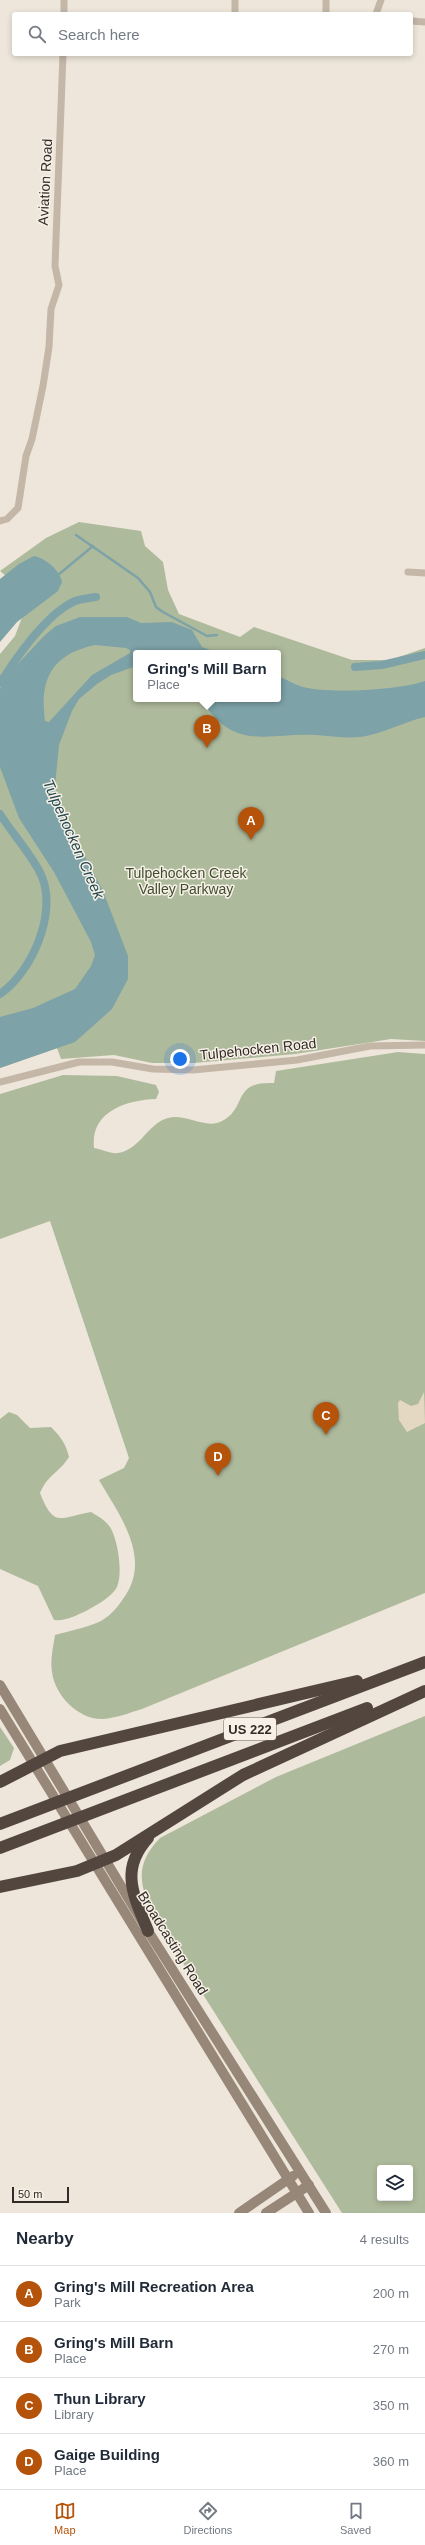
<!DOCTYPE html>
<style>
:root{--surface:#fff;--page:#f6f6f7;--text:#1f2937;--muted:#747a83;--line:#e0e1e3;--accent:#b45309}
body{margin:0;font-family:Helvetica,sans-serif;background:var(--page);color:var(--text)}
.controls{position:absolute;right:12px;bottom:12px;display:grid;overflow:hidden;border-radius:4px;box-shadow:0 2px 6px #0003}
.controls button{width:36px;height:36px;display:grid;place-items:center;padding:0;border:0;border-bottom:1px solid var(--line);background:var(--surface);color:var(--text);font:20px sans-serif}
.scale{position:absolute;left:12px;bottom:10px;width:57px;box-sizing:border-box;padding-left:4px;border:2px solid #322b27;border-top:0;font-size:11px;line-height:14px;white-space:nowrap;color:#322b27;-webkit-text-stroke:3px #f6f0e6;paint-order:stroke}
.you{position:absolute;left:180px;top:1059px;width:14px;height:14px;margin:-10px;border:3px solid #fff;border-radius:50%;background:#1a73e8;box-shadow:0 0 0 6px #1a73e833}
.badge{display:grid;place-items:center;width:26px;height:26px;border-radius:50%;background:var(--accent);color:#fff;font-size:13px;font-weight:700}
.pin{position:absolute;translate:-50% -33px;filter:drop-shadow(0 1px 2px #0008)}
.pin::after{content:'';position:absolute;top:21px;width:14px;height:12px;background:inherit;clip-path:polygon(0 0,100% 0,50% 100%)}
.popup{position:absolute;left:133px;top:650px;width:148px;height:52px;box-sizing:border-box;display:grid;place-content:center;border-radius:4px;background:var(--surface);filter:drop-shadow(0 1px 3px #0005);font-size:13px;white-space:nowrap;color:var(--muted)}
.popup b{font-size:15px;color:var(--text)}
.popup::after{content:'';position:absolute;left:50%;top:100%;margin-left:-8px;border:8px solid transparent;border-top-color:var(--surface)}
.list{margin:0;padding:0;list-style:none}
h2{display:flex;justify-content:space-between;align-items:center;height:52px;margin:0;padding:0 16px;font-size:17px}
h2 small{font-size:13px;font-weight:400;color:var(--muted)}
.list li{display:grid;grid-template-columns:26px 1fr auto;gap:12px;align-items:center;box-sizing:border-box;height:56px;padding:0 16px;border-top:1px solid var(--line)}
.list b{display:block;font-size:15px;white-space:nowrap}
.list p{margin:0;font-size:13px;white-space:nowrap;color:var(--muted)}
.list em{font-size:13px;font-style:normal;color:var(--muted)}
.icon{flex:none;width:22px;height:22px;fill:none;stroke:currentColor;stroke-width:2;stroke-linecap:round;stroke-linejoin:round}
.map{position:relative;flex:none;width:425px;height:2213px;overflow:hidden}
.search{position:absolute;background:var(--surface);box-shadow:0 2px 6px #0003;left:12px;right:12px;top:12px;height:44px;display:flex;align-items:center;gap:10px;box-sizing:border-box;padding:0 14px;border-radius:4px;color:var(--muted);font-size:15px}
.sheet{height:276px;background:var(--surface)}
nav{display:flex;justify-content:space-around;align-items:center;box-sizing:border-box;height:56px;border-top:1px solid var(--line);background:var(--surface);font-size:11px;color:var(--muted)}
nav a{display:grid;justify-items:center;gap:2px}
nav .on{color:var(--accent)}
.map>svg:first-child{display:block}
.green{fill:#aeba9c;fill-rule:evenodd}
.plaza{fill:#e4d8c3}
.water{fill:#7da2a7;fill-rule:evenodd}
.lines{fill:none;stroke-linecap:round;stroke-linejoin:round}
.stream{stroke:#7da2a7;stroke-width:2.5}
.canal{stroke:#7da2a7;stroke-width:8}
.street{stroke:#c4b7a8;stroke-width:7}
.secondary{stroke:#978779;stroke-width:10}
.highway{stroke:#52463f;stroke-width:12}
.labels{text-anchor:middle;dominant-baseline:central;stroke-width:3;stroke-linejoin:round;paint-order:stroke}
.shield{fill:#f6f0e6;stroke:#6d6660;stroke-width:1}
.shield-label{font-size:13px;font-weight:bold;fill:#322b27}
.street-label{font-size:14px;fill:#322b27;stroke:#f6f0e6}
.park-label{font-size:14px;fill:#3f4d2e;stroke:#f6f0e6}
.water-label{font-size:15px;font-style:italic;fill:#22474e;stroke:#f6f0e6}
</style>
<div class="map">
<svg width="425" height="2213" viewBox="0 0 425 2213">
<rect width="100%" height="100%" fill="#eee6da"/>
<!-- green -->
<g class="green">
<path d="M79,522l62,9 4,15 18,16 5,28 11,24 61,23 14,-10 98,33h38l35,-12v393l-34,-2 -96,15 -101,9h-42l-38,-8 -53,4 -4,-11 -57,20v-414l15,-18 15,-40 -30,-25 46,-33zM136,653h142v46h-142z"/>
<path d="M398,1052l27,2v539l-283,116c-13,4 -26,9 -39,10 -24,1 -48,-23 -51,-47 -2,-12 1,-24 3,-37 14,-4 30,-7 44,-13 10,-5 18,-14 24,-23 30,-40 -3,-83 -24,-119l25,-12 5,-10 -79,-237 -50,18v-145l63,-19 54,1 39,9 3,7 -3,7c-30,1 -66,13 -62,49 7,1 17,6 24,5 22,-3 30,-30 50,-35 17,-5 38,12 54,3 26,-13 9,-40 52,-38l2,-12z"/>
<path d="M9,1412l8,3 13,13 21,-1c10,10 15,17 18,30 -10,16 -21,17 -29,36 14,35 19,25 51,19 7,4 14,8 19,15 8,13 13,46 7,60 -6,11 -21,18 -31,24 -11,5 -20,10 -32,9l-16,-34 -38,-17v-150z"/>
<path d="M425,1716v497h-83l-187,-294c-15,-32 -22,-53 5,-81l116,-61zM380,2168h30v30h-30z"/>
<polygon points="0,1727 14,1748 10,1760 0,1766"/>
</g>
<!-- plaza -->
<polygon class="plaza" points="424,1392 425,1423 407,1432 399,1420 398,1403 400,1400 411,1406 418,1404"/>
<!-- water -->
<g class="water">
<path d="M34,556c11,2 26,14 28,26l-4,9 -41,31 -17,20v-63l19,-15z"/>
<path d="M80,617h47l14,6 31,-1 20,8 10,17 16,6h-82v13l-25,9 -14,9 -18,15 -7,12 -13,34 -4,41 12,36 36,69 25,65v23l-16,30 -37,33 -75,26v-51l33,-9 42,-19 16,-23 4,-11 -4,-13 -37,-70 -35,-54 -19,-51v-78l14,-21 30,-32 12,-10zM95,645l31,3 4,2v3l-38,22 -43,47 -4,-1c-6,-43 8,-67 50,-76z"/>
<path d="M278,676c8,3 17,9 25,11 25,7 98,3 122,-6v36c-19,4 -36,14 -55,18 -18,5 -36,1 -54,0 -51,-2 -82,17 -115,-36h77z"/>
</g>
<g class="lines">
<!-- stream -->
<g class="stream">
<polyline points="76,535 138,578 150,592 156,607 163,612 207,636 217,635"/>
<polyline points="58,575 93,546"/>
</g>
<!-- canal -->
<g class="canal">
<polyline points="355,667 382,665 425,655"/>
<path d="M0,683c16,-25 47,-70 75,-82 6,-2 14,-3 21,-4"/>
<path d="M0,814c11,18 36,46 42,63 15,37 -10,95 -42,117"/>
</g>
<!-- street -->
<g class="street">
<polyline points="64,14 64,0"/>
<polyline points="235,14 235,0"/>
<polyline points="326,14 326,0"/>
<polyline points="376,14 381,0"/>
<polyline points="411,21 425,22"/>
<polyline points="0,521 7,519 18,508 26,456 32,439 43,386 49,347 51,309 59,285 55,266 63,54"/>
<polyline points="408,572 425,573"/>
<polyline points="0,1082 79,1062 112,1062 153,1069 193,1070 297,1060 370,1046 425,1045"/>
</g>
<!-- secondary -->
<g class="secondary">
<polyline points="0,1685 148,1931 326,2213"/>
<polyline points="0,1709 309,2213"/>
<polyline points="239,2213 293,2176"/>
<polyline points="266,2213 309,2185"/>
</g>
<!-- highway -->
<g class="highway">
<polyline points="0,1782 60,1751 357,1681"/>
<polyline points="0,1824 425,1662"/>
<polyline points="0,1848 367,1708"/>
<polyline points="0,1887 77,1871 116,1855 243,1775 425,1691"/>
<path d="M148,1931c-14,-35 -29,-61 0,-93"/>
</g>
</g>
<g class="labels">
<!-- shield labels -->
<rect class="shield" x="224" y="1718" width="52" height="22" rx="3"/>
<g class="shield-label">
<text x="250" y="1729">US 222</text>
</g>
<!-- street labels -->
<g class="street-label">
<text transform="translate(45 182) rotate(-87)">Aviation Road</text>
<text transform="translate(258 1049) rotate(-6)">Tulpehocken Road</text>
<text transform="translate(173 1943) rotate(58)">Broadcasting Road</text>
</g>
<!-- park labels -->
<g class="park-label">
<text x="186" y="873">Tulpehocken Creek<tspan x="186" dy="16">Valley Parkway</tspan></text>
</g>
<!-- water labels -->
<g class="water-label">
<text transform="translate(74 839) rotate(66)">Tulpehocken Creek</text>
</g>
</g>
</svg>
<div class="controls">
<button><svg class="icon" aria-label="layers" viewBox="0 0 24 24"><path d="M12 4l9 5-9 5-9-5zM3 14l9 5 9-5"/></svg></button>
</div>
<div class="scale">50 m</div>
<div class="you"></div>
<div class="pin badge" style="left:251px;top:840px">A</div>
<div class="pin badge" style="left:207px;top:748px">B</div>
<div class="popup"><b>Gring's Mill Barn</b>Place</div>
<div class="pin badge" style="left:326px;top:1435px">C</div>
<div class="pin badge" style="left:218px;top:1476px">D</div>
<div class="search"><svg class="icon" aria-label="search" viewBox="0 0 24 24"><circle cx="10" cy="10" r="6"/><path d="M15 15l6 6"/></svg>Search here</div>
</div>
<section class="sheet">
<h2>Nearby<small>4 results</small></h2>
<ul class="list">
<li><span class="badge">A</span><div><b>Gring's Mill Recreation Area</b><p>Park</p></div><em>200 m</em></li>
<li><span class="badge">B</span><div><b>Gring's Mill Barn</b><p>Place</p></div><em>270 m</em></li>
<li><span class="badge">C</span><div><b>Thun Library</b><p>Library</p></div><em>350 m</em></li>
<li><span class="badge">D</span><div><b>Gaige Building</b><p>Place</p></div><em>360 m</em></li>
</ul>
</section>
<nav>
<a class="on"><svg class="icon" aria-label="map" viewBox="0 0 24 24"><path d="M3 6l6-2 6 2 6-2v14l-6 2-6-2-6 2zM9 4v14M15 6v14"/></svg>Map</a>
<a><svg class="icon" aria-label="directions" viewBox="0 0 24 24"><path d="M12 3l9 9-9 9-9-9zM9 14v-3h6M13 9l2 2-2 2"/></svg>Directions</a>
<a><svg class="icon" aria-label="saved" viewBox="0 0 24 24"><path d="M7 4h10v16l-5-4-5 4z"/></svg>Saved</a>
</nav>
